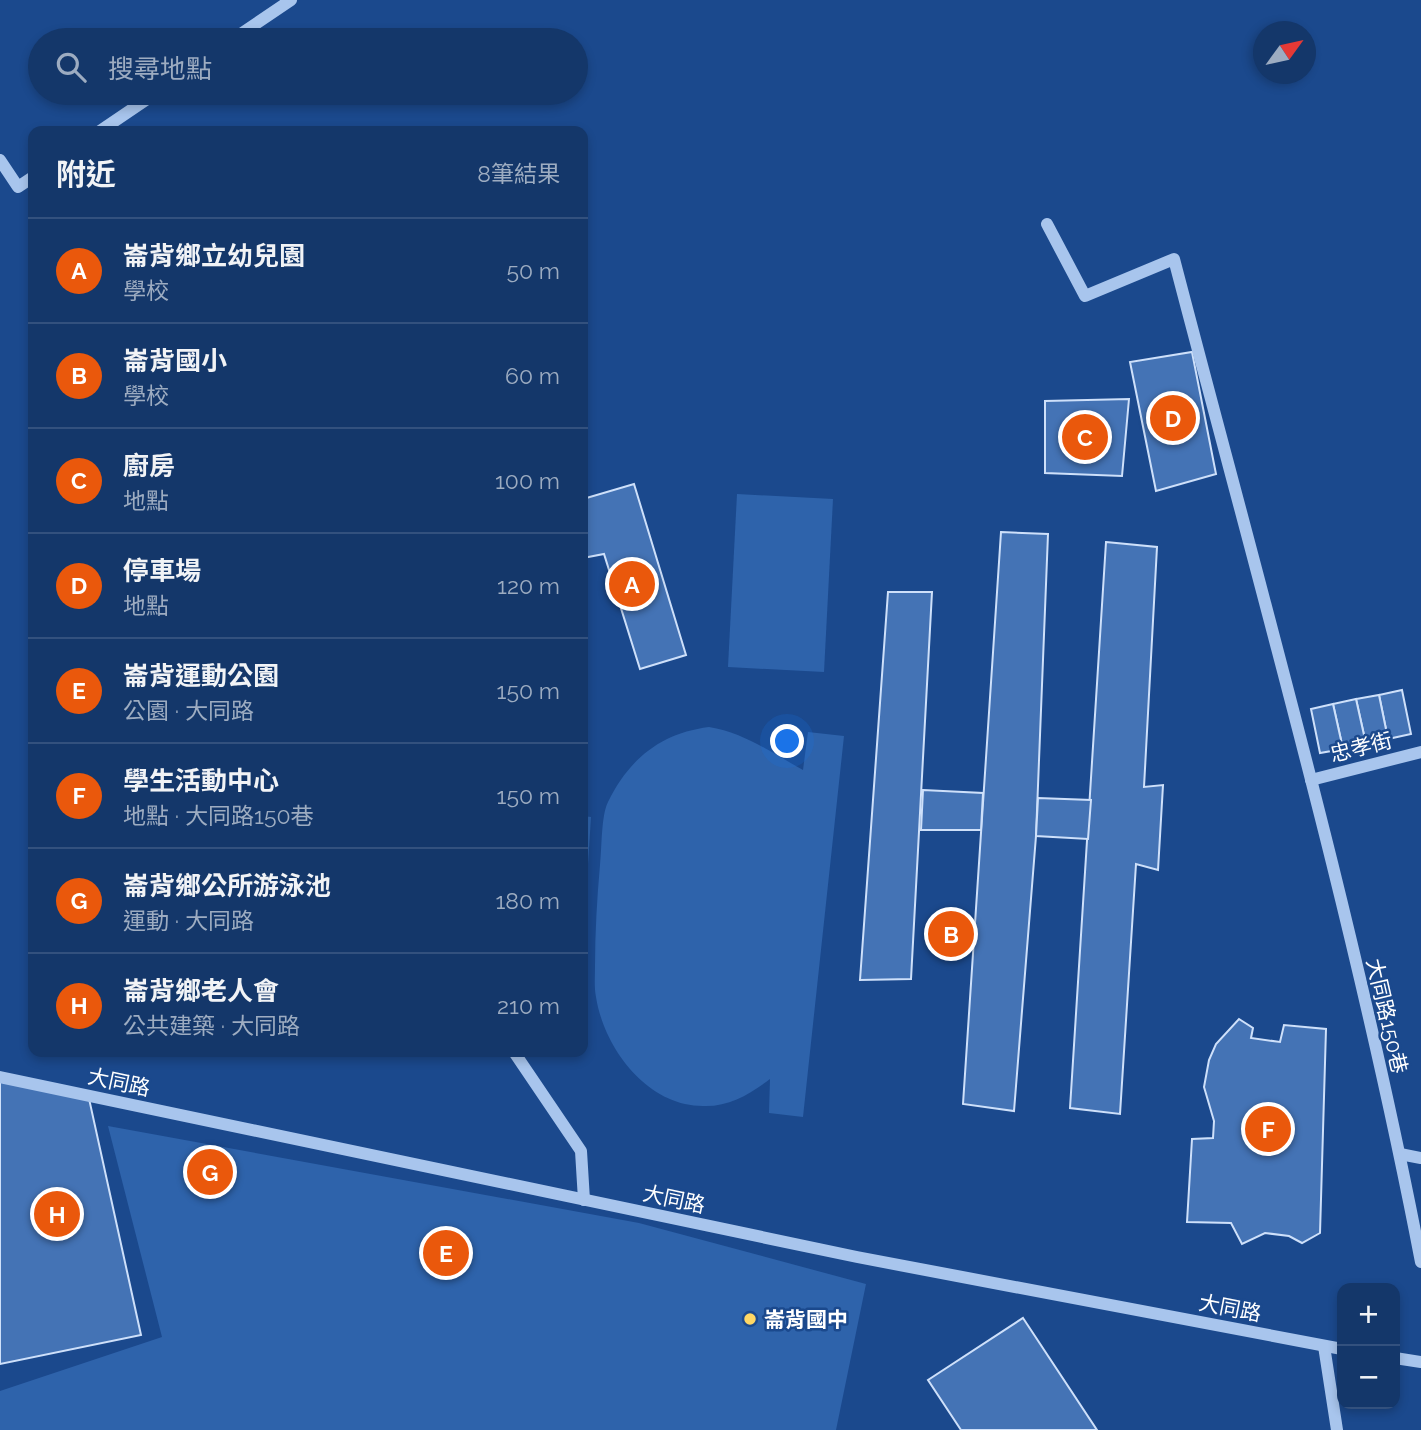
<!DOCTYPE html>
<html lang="zh-TW">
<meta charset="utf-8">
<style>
:root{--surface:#14376a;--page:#1d3f70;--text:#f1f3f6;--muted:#9dacc1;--line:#33517e;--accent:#ea580c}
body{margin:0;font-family:Raleway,"Noto Sans TC",sans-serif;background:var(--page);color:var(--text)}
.controls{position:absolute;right:21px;bottom:21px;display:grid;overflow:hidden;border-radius:14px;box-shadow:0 4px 10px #0003}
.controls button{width:63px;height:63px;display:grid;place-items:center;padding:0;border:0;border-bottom:2px solid var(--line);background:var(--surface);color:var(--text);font:35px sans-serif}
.compass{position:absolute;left:1253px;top:21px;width:63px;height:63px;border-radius:50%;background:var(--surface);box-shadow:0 4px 10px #0003;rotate:57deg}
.you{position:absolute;left:788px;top:742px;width:24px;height:24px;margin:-18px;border:5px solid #fff;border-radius:50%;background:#1a73e8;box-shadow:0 0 0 10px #1a73e833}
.badge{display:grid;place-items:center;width:46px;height:46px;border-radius:50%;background:var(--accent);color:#fff;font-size:23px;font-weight:700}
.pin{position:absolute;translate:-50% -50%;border:4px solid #fff;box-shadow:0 2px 7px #0006}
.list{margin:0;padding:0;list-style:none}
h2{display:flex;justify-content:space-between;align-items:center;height:91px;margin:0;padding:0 28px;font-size:30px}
h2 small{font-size:23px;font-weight:400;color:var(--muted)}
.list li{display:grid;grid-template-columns:46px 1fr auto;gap:21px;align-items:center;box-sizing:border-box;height:105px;padding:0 28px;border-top:2px solid var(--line)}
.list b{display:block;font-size:26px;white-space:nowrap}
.list p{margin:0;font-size:23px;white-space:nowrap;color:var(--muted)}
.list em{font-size:23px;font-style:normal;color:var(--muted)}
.icon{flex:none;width:38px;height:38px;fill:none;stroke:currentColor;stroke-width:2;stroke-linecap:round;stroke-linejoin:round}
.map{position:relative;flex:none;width:1421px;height:1430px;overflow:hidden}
.search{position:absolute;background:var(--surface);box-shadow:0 4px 10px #0003;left:28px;top:28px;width:560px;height:77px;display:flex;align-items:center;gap:18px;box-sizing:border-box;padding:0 24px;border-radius:38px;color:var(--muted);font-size:26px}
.panel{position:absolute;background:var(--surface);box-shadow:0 4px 10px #0003;left:28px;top:126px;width:560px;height:931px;border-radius:14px}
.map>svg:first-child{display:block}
.green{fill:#2e63ab}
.building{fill:#4473b5;stroke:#cee0fa;stroke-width:2}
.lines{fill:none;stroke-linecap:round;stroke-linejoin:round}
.minor{stroke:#a8c5ed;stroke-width:12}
.poi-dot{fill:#fed765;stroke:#1b498d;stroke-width:2.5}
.labels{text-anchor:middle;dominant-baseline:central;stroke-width:5;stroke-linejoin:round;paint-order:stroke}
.street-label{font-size:21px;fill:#fff;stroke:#1b498d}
.poi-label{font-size:21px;font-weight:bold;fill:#fff;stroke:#1b498d;text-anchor:start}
</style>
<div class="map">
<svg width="1421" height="1430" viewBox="0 0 1421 1430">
<rect width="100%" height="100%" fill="#1b498d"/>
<!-- green -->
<g class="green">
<polygon points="737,494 833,499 824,672 728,667"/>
<path d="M709,727c36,6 63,26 94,43l5,-38 36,4 -41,381 -34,-4 1,-34c-20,15 -41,28 -67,27 -56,0 -99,-58 -107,-109 -2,-10 -1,-21 -1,-31 0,-34 2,-67 5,-101 2,-17 1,-49 8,-63 21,-43 53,-69 101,-75z"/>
<polygon points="583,816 591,817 583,943"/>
<polygon points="108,1126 639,1223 866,1284 836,1430 0,1430 0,1391 162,1337"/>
</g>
<!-- building -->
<g class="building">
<polygon points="1192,352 1216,474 1156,491 1130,362"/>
<polygon points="1129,399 1122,476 1045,473 1045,401"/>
<polygon points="634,484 686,655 640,669 604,554 583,558 583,499"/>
<polygon points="1001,532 1048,534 1036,836 1014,1111 963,1104"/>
<polygon points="1106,542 1157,547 1144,787 1163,785 1158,870 1136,864 1120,1114 1070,1108"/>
<polygon points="888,592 932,592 911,979 860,980"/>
<polygon points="1402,690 1411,734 1388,739 1379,695"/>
<polygon points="1379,695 1388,739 1366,744 1356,699"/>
<polygon points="1356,699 1366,744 1343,749 1333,704"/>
<polygon points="1333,704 1343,749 1320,753 1311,709"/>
<polygon points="923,790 983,793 981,830 921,830"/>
<polygon points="1038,798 1091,800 1088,839 1036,836"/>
<polygon points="1239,1019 1253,1028 1251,1038 1280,1042 1284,1025 1326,1029 1320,1233 1302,1243 1289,1236 1265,1233 1242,1244 1231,1223 1187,1222 1192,1139 1213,1138 1214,1121 1204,1087 1209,1060 1216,1044"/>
<polygon points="0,1079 88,1094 141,1335 0,1364"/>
<polygon points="1023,1318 1097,1430 961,1430 928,1380"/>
</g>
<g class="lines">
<!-- minor -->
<g class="minor">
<polyline points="232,40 291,0"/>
<polyline points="100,131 156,93"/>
<polyline points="0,160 18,187 33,177"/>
<path d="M1047,224l38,72 89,-37c87,333 182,665 247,1003"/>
<polyline points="1311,780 1421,752"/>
<polyline points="514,1052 581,1151 584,1200"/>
<polyline points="0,1077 857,1257 1342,1349"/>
<polyline points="1400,1154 1421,1158"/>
<polyline points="1324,1346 1337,1430"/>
<polyline points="1395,1358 1421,1362"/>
</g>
</g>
<!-- markers -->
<circle class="poi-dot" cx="750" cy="1319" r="7"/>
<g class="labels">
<!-- street labels -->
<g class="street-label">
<text transform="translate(1361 747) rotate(-14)">忠孝街</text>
<text transform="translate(1387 1016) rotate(77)">大同路150巷</text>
<text transform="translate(119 1082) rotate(12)">大同路</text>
<text transform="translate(674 1199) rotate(12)">大同路</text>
<text transform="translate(1230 1308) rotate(11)">大同路</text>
</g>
<!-- poi labels -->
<g class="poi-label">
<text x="764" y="1319">崙背國中</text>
</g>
</g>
</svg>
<div class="controls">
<button>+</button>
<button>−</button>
</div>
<svg class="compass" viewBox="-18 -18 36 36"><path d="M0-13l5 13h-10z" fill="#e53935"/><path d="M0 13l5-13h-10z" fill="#9dacc1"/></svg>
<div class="you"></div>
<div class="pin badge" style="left:632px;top:584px">A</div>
<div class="pin badge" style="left:951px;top:934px">B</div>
<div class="pin badge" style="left:1085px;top:437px">C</div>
<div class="pin badge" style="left:1173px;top:418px">D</div>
<div class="pin badge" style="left:446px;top:1253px">E</div>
<div class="pin badge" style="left:1268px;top:1129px">F</div>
<div class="pin badge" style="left:210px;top:1172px">G</div>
<div class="pin badge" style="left:57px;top:1214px">H</div>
<div class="search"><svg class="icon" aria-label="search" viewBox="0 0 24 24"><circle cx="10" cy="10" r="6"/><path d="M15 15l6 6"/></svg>搜尋地點</div>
<section class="panel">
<h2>附近<small>8筆結果</small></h2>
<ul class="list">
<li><span class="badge">A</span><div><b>崙背鄉立幼兒園</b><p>學校</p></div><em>50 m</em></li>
<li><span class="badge">B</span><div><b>崙背國小</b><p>學校</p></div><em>60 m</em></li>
<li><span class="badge">C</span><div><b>廚房</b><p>地點</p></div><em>100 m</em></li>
<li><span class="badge">D</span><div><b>停車場</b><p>地點</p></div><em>120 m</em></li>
<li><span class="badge">E</span><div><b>崙背運動公園</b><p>公園 · 大同路</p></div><em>150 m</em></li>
<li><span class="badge">F</span><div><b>學生活動中心</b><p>地點 · 大同路150巷</p></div><em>150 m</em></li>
<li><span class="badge">G</span><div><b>崙背鄉公所游泳池</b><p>運動 · 大同路</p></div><em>180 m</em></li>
<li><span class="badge">H</span><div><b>崙背鄉老人會</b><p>公共建築 · 大同路</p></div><em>210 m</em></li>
</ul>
</section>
</div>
